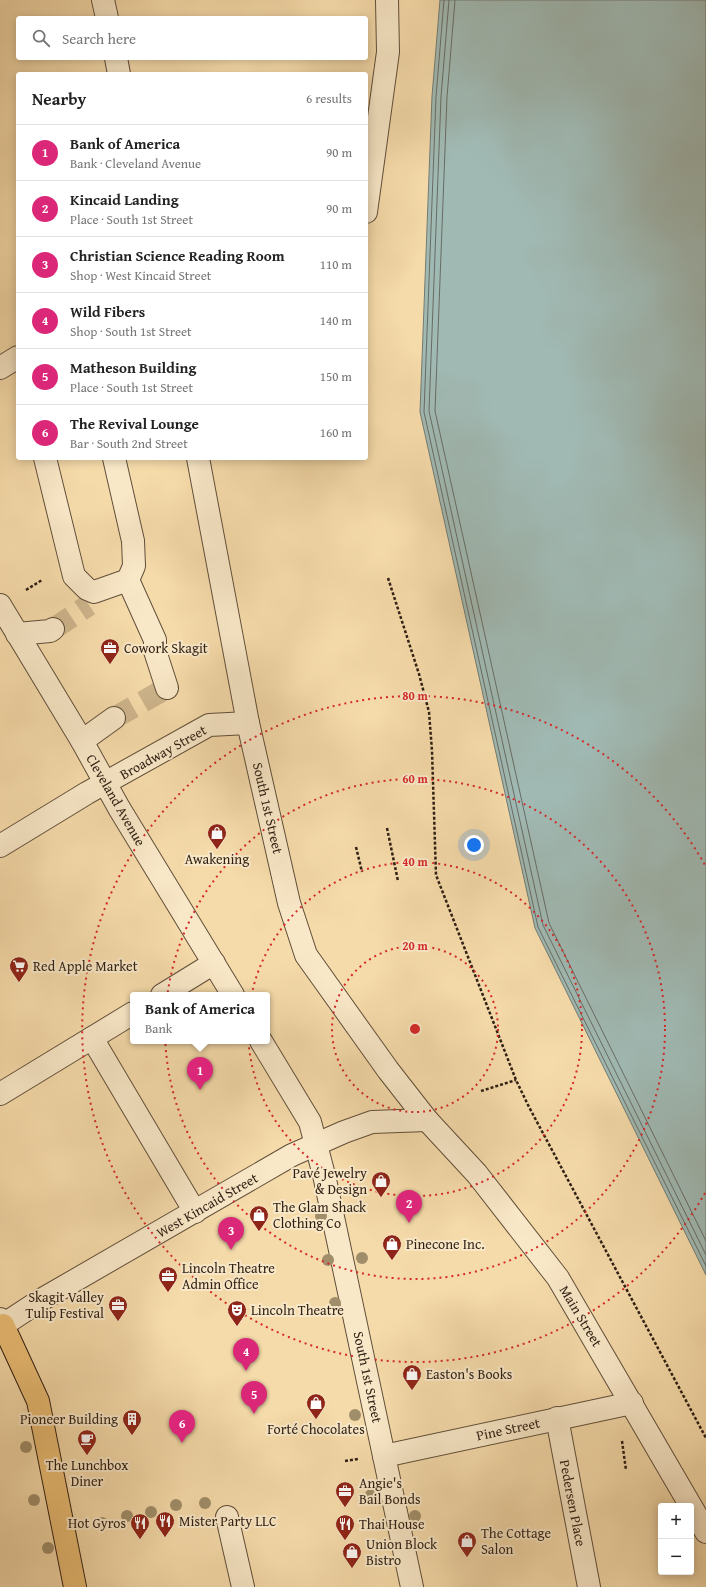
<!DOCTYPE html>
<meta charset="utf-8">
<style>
:root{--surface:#fff;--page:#f6f6f6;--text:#222;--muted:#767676;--line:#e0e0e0;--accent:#db2777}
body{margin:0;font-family:"Gentium Book Plus",serif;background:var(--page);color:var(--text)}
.controls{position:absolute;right:12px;bottom:12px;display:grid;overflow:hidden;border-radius:4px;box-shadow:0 2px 10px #0003}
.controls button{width:36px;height:36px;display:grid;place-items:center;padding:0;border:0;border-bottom:1px solid var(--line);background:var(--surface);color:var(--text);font:20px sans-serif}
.you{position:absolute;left:474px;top:845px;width:14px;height:14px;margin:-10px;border:3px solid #fff;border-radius:50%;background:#1a73e8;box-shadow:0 0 0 6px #1a73e833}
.badge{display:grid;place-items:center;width:26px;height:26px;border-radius:50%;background:var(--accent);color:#fff;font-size:13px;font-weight:700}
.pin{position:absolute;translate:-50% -33px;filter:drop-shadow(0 1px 2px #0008)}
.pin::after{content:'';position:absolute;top:21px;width:14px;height:12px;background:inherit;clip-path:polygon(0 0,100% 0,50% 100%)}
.popup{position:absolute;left:130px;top:992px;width:140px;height:52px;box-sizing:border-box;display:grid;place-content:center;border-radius:4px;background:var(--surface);filter:drop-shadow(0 1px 3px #0005);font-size:13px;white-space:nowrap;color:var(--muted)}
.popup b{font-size:15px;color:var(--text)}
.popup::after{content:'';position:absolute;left:50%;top:100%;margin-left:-8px;border:8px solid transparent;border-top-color:var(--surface)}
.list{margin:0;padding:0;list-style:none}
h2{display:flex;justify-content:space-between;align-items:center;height:52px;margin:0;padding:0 16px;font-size:17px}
h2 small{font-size:13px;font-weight:400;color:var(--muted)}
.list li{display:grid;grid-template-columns:26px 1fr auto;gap:12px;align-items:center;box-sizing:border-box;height:56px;padding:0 16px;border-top:1px solid var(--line)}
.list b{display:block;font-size:15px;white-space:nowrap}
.list p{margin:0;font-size:13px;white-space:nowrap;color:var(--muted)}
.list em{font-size:13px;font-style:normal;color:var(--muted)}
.icon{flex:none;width:22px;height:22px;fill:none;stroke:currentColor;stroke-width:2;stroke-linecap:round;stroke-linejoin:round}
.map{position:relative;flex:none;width:706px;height:1587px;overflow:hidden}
.search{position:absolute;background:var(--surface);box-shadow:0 2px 10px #0003;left:16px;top:16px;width:352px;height:44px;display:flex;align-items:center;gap:10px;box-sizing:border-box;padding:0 14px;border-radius:4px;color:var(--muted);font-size:15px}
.panel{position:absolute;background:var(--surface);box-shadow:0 2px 10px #0003;left:16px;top:72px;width:352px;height:388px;border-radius:4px}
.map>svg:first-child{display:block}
.water{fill:#a0b9b3;stroke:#727b73}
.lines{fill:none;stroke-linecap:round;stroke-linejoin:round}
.shore{stroke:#676c64;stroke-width:1}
.minor-tunnel{stroke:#ceb58c;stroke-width:22;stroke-dasharray:22 11;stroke-linecap:butt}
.minor-casing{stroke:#604e3a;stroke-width:24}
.major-casing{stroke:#2e1f14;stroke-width:24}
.path{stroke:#2e1f14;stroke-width:2.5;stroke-dasharray:3 2;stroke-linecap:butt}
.minor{stroke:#f9e8c8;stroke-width:22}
.major{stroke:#ebbe75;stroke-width:22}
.tree{fill:#a08e6a}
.ring{fill:none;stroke:#d62828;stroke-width:2;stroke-dasharray:2 4}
.labels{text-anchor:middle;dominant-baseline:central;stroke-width:4;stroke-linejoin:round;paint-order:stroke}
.poi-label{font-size:14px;fill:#2e1f14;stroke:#f9e8c8;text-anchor:start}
.street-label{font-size:14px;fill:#2e1f14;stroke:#f9e8c8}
.centre{fill:#d62828;stroke:#f9e8c8;stroke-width:2}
.ring-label{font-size:12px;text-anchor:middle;font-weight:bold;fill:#d62828;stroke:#f9e8c8;stroke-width:4;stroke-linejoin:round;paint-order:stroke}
</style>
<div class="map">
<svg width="706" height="1587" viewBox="0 0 706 1587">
<rect width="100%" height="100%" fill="#f6dbaa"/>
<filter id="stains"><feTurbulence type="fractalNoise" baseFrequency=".005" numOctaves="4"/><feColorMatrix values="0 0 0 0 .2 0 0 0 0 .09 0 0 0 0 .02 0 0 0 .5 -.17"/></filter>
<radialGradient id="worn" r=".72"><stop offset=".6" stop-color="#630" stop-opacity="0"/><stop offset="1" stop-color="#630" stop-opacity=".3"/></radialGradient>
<!-- water -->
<polygon class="water" points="440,0 706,0 706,1275 535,928 420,412 432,96"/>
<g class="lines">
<!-- shore -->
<g class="shore">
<polyline points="444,0 436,97 424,412 538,927 706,1266"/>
<polyline points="449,0 441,97 429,411 543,925 706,1255"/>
<polyline points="455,0 447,97 435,411 549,923 706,1241"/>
</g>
<!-- minor-tunnel -->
<g class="minor-tunnel">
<polyline points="53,629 89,605"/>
<polyline points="114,718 167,688"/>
</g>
<!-- minor casing -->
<g class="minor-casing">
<g id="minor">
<polyline points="103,0 107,18"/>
<polyline points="116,58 119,74"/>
<polyline points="366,212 388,52 387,0"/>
<polyline points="0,368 18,357"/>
<polyline points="45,458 74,576 87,589 94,592 128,580 134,566 133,541 114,458"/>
<polyline points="198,458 248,723 289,903 306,955 388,1070 427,1120 477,1174 558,1278 706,1532"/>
<polyline points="128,580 155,640 155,651 167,688"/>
<polyline points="0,605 82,741 119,808 233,995"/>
<polyline points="17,634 50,631 53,629"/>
<polyline points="82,741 114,718"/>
<polyline points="0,846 87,793 209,725 248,723"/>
<polyline points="162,995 214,963"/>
<polyline points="92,1038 195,1212"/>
<polyline points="261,1041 310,1122 324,1175 412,1587"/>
<polyline points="0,1094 133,1013"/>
<polyline points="0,1319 3,1325 41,1300 292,1155 344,1132 372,1122 427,1120"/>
<polyline points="557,1418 589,1587"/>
<polyline points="384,1456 632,1403"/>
<polyline points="227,1517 243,1587"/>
</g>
</g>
<!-- major casing -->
<g class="major-casing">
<polyline id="major" points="0,1327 3,1325 38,1401 75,1587"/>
</g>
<!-- path -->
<g class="path">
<polyline points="388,578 419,674 429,712 432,751 436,875 516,1080 529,1107 706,1438"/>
<polyline points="26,590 42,580"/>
<polyline points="387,828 398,881"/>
<polyline points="356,847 362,872"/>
<polyline points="481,1091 516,1080"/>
<polyline points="622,1441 626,1470"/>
<polyline points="345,1461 358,1459"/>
</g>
<!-- minor -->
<use href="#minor" class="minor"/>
<!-- major -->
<use href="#major" class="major"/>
</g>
<!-- trees -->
<g class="tree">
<circle cx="321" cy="1216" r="6"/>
<circle cx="362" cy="1258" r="6"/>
<circle cx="328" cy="1260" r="6"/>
<circle cx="335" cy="1303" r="6"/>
<circle cx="355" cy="1415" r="6"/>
<circle cx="26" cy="1447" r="6"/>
<circle cx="371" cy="1495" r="6"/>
<circle cx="34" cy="1500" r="6"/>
<circle cx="205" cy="1503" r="6"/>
<circle cx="176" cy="1505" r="6"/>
<circle cx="151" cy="1512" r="6"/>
<circle cx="127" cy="1516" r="6"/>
<circle cx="415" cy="1516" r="6"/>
<circle cx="102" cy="1523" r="6"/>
<circle cx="48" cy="1548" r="6"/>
</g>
<!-- distance rings -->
<g class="ring">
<circle cx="415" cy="1029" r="83"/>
<circle cx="415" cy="1029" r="167"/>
<circle cx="415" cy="1029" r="250"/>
<path d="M705 1193A333 333 0 1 1 705 865"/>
</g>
<!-- icons -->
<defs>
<g id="office-pin" transform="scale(1)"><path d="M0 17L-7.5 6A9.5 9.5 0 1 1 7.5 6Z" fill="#8f2418" stroke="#f9e8c8"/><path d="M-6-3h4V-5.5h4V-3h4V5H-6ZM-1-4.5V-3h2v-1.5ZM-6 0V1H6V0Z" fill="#fff"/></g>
<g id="shop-pin" transform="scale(1)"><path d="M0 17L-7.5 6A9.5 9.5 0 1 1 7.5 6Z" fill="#8f2418" stroke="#f9e8c8"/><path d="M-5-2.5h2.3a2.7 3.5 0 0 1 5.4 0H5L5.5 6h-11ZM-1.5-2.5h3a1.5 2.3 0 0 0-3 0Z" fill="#fff"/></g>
<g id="supermarket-pin" transform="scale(1)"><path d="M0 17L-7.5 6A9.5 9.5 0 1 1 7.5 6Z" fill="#8f2418" stroke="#f9e8c8"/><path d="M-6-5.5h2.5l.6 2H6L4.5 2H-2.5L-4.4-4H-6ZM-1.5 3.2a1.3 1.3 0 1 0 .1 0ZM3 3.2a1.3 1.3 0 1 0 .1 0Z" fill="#fff"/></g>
<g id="theatre-pin" transform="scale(1)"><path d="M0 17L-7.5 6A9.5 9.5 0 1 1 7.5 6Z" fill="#8f2418" stroke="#f9e8c8"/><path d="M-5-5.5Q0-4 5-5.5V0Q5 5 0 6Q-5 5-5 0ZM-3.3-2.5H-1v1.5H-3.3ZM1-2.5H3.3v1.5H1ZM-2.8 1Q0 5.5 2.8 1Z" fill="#fff"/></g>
<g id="building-pin" transform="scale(1)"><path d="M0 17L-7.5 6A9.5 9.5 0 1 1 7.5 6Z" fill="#8f2418" stroke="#f9e8c8"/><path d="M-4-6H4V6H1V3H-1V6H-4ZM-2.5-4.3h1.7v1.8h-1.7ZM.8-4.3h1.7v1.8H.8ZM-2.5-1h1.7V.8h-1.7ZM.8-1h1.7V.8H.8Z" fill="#fff"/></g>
<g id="cafe-pin" transform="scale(1)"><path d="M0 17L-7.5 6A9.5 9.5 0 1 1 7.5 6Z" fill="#8f2418" stroke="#f9e8c8"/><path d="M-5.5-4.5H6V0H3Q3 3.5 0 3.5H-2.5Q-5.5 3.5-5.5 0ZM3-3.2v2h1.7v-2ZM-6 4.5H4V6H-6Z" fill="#fff"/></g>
<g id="restaurant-pin" transform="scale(1)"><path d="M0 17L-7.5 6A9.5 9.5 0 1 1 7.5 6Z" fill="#8f2418" stroke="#f9e8c8"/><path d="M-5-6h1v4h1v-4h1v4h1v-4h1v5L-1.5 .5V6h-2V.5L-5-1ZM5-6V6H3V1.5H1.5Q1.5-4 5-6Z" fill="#fff"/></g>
</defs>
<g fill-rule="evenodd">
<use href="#office-pin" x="110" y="648"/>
<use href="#shop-pin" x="217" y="833"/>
<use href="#supermarket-pin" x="19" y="966"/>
<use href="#shop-pin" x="381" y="1181"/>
<use href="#shop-pin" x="259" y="1215"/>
<use href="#shop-pin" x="392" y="1244"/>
<use href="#office-pin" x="168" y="1276"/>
<use href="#office-pin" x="118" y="1305"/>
<use href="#theatre-pin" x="237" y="1310"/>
<use href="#shop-pin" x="412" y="1374"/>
<use href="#shop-pin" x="316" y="1403"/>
<use href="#building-pin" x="132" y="1419"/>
<use href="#cafe-pin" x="87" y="1439"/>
<use href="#office-pin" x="345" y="1491"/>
<use href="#restaurant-pin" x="165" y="1521"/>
<use href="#restaurant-pin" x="140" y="1523"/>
<use href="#restaurant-pin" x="345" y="1524"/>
<use href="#shop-pin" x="467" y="1541"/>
<use href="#shop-pin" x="352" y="1552"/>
</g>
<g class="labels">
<!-- poi labels -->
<g class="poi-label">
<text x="124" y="648">Cowork Skagit</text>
<text x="217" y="859" text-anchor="middle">Awakening</text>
<text x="33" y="966">Red Apple Market</text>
<text x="367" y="1173" text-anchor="end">Pavé Jewelry<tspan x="367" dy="16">&amp; Design</tspan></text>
<text x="273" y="1207">The Glam Shack<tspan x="273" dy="16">Clothing Co</tspan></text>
<text x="406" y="1244">Pinecone Inc.</text>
<text x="182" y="1268">Lincoln Theatre<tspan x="182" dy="16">Admin Office</tspan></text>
<text x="104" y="1297" text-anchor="end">Skagit Valley<tspan x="104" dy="16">Tulip Festival</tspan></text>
<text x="251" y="1310">Lincoln Theatre</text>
<text x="426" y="1374">Easton's Books</text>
<text x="118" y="1419" text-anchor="end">Pioneer Building</text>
<text x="316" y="1429" text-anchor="middle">Forté Chocolates</text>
<text x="87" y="1465" text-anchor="middle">The Lunchbox<tspan x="87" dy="16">Diner</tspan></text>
<text x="359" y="1483">Angie's<tspan x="359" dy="16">Bail Bonds</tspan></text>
<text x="179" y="1521">Mister Party LLC</text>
<text x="126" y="1523" text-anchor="end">Hot Gyros</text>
<text x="359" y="1524">Thai House</text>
<text x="481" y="1533">The Cottage<tspan x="481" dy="16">Salon</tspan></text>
<text x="366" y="1544">Union Block<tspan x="366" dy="16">Bistro</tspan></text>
</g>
<!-- street labels -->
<g class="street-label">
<text transform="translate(163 752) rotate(-29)">Broadway Street</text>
<text transform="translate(116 800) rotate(60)">Cleveland Avenue</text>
<text transform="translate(268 808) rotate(77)">South 1st Street</text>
<text transform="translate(207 1205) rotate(-30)">West Kincaid Street</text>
<text transform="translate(581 1316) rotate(59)">Main Street</text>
<text transform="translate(368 1377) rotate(78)">South 1st Street</text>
<text transform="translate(508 1429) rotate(-12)">Pine Street</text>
<text transform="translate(573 1503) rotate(79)">Pedersen Place</text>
</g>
</g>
<circle cx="415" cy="1029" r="6" class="centre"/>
<g class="ring-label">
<text x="415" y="700">80 m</text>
<text x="415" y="783">60 m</text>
<text x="415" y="866">40 m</text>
<text x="415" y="950">20 m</text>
</g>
<rect width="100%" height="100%" filter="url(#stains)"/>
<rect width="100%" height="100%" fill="url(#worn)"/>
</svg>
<div class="controls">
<button>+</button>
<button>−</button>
</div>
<div class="you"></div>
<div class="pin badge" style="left:200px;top:1090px">1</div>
<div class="popup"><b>Bank of America</b>Bank</div>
<div class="pin badge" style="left:409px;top:1223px">2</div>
<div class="pin badge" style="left:231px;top:1250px">3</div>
<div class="pin badge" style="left:246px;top:1371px">4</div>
<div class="pin badge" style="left:254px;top:1414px">5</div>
<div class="pin badge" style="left:182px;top:1443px">6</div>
<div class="search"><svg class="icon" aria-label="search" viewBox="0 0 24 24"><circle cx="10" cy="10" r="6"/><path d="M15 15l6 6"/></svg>Search here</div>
<section class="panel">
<h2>Nearby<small>6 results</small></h2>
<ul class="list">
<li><span class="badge">1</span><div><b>Bank of America</b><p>Bank · Cleveland Avenue</p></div><em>90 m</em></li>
<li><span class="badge">2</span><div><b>Kincaid Landing</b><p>Place · South 1st Street</p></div><em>90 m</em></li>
<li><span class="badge">3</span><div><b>Christian Science Reading Room</b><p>Shop · West Kincaid Street</p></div><em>110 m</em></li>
<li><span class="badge">4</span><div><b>Wild Fibers</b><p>Shop · South 1st Street</p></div><em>140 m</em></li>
<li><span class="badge">5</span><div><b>Matheson Building</b><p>Place · South 1st Street</p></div><em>150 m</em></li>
<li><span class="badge">6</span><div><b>The Revival Lounge</b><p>Bar · South 2nd Street</p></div><em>160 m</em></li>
</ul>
</section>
</div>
